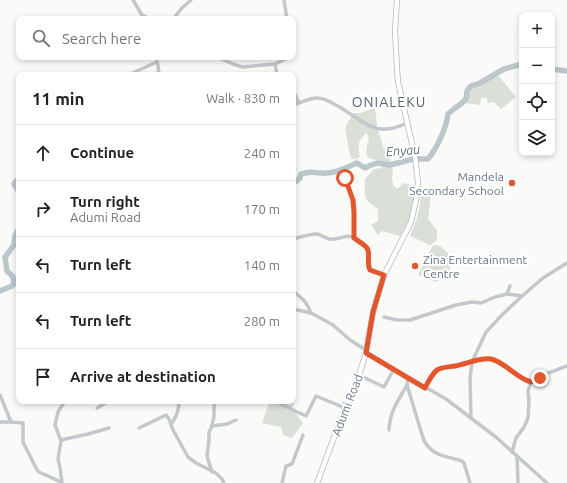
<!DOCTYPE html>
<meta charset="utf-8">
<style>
:root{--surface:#fff;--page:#f6f6f6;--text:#222;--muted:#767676;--line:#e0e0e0}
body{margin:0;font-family:Ubuntu,sans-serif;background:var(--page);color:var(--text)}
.controls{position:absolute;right:12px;top:12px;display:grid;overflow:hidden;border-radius:8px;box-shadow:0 2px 6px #0003}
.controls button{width:36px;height:36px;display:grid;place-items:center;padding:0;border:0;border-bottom:1px solid var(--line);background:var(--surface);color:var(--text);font:20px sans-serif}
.stop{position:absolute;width:12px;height:12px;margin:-9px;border:3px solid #e4572e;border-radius:50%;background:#fff}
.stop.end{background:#e4572e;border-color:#fff;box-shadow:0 1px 4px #0008}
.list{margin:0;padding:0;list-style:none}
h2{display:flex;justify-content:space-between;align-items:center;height:52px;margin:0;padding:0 16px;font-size:17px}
h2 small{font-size:13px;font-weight:400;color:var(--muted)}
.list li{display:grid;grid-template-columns:26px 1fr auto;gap:12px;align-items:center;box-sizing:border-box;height:56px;padding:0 16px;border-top:1px solid var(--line)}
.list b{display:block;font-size:15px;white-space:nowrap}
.list p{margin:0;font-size:13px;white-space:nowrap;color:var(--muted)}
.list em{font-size:13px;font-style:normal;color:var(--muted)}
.icon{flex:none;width:22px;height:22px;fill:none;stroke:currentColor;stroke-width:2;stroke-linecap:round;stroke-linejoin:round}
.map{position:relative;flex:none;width:567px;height:483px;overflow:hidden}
.search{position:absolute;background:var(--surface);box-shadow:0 2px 6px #0003;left:16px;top:16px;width:280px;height:44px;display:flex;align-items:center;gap:10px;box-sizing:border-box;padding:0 14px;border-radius:8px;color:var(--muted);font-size:15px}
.panel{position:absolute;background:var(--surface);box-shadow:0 2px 6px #0003;left:16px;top:72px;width:280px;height:332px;border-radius:8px}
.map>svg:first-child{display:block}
.green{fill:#dadfd7}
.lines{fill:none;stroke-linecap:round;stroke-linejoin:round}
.river{stroke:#bbc7cb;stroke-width:5.5}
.major-casing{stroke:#b5babe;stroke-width:6}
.minor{stroke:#c3c8cc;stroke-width:3.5}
.major{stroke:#fff;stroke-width:4.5}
.route{stroke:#e4572e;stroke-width:5}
.poi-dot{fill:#e4572e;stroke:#fff;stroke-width:1.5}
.labels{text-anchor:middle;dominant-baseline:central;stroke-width:4;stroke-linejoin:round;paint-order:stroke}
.poi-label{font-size:12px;fill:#657683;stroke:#fff;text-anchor:end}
.street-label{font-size:12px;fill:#657683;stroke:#fff}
.water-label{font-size:13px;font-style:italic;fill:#60757c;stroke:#fff}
.quarter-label{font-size:14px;letter-spacing:1px;fill:#57646e;stroke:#fff}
</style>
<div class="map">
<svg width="567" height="483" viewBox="0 0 567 483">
<rect width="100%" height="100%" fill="#fafaf8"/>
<!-- green -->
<g class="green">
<polygon points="497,74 516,97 501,109 494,102 488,103 486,97 481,98 480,105 465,103 469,92 473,87 481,85"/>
<path d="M374,108l2,6 1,12 6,21 5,6 5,17 -1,8 1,7 4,4 7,-6 4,1c2,2 4,5 5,8 4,13 -3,35 -13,44l-18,-5 -4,4 -7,-10 7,-4v-12c-16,-11 -13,-12 -13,-30l9,-10 8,-1 1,-6 -15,-4c-3,-7 -1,-12 1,-20l-3,-5c-9,10 -8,11 -6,24l-5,2h-4l-6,-29 3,-8 6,-9h7z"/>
<polygon points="423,188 432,188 428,219 437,230 437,240 430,245 410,236 417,218"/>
<polygon points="433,245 440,246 452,257 449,274 436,282 418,275"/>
<path d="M282,401h8l4,2 -1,5c4,5 5,10 10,15l-11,15 -9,-3 -2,-8 -19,-4 7,-21 11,3z"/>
</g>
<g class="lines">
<!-- river -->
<g class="river">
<polyline points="552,69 567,71"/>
<polyline points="19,179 18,179 14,184 19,192"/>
<path d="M293,179l4,2 3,-3 1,-4c11,-4 15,0 26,-1 10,0 20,-6 30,-10l8,5 6,-3 6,-2 13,2 23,-6h15c9,-11 18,-30 20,-45l7,-6 6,-4 5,-5 1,-8 4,-5 9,-3 24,-14 18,-5"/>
<polyline points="0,291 12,286 14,284 13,277 7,271 5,257 14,245 15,236 19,228"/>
</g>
<!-- major casing -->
<g class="major-casing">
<polyline id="major" points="317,483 345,408 359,375 366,353 373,312 384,275 411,222 416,200 418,182 415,157 398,82 397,68 395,31 397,0"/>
</g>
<!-- minor -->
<g class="minor">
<polyline points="133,0 142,15 151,19"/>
<polyline points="284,0 287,19"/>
<polyline points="173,19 182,8 191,0"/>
<polyline points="293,33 293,36"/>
<polyline points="217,57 233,64 242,67 275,64 277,75"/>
<polyline points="157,62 158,65 159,75"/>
<polyline points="275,64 289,57"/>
<polyline points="128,75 157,62 157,57"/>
<polyline points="293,90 299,103"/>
<path d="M293,105c7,-2 16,-7 24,-7 6,0 12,3 17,6 28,14 38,36 73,19"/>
<polyline points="345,178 353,200 354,212 354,238"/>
<path d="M293,239c7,-2 18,-5 24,-5 5,1 8,4 12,5 14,2 16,-9 32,3 2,2 5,4 7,7 3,6 -2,14 2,21l14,5"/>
<path d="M293,291c10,8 13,10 18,22"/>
<polyline points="507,294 510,286"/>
<polyline points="293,309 311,313 326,321 333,325 350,340 366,350"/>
<polyline points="384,317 397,320 410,320 456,305 472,302 481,303 495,297 507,294 522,296"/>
<polyline points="366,353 446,399 497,438 547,483"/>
<polyline points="359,375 384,387 394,369"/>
<path d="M408,378l-1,7 17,56c10,16 22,15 38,20l2,2 6,20"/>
<path d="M425,388c3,-6 7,-14 12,-18 5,-3 12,-3 18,-4 11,-2 25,-9 36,-7 15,3 25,19 40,23l15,-8 21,-8"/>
<polyline points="0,395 11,422"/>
<polyline points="274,401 306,416 316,396 345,408"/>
<polyline points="97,408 109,401"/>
<polyline points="471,418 470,379 472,362 486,332 503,314 522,296 543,278 567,263"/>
<polyline points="0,422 11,422 23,423 23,442 37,470 39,472 61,482"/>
<path d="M171,424c5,-6 8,-15 8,-23"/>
<polyline points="212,426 227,424 236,420"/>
<polyline points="139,428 166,415 169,419 173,430 188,457 196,463 216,473 222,479 224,483"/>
<path d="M389,430c1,-19 9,-29 18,-45"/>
<polyline points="61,440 88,434 109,428"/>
<polyline points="512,452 516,438 524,427 528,418 529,401 528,391 531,382"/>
<polyline points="517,456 518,483"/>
<polyline points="212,472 207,456 209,440 209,432 212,426 214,416 214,407 215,401"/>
<polyline points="62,483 60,467 58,459 61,441 55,425 58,412 65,401"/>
<polyline points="282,483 286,466 292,464 303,435"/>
</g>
<!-- major -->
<use href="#major" class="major"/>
</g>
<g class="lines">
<!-- route -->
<path class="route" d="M345,178l8,22 1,12v26c4,3 10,6 13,10 4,6 -1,15 3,22l14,5 -11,37 -7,41 59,35c3,-6 7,-14 12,-18 5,-3 12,-3 18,-4 11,-2 26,-9 36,-7 14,3 25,19 40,23l9,-4"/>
</g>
<!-- markers -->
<g class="poi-dot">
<circle cx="512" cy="183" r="4"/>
<circle cx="415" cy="266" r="4"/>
</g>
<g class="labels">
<!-- poi labels -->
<g class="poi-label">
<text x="504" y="176">Mandela<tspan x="504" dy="14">Secondary School</tspan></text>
<text x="423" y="259" text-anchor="start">Zina Entertainment<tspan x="423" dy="14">Centre</tspan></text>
</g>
<!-- street labels -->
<g class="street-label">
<text transform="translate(347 405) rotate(-69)">Adumi Road</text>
</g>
<!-- water labels -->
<g class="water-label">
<text transform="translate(403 150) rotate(-5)">Enyau</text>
</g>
<!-- quarter labels -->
<g class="quarter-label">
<text x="389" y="102">ONIALEKU</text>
</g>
</g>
</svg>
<div class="controls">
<button>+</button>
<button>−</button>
<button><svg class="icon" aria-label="locate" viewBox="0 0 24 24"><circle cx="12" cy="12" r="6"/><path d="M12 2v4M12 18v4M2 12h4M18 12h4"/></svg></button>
<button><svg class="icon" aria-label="layers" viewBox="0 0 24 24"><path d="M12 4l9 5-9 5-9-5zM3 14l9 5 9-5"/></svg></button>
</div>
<div class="stop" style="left:345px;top:178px"></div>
<div class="stop end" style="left:540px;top:378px"></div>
<div class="search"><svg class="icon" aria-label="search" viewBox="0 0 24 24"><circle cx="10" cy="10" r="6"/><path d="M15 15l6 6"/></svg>Search here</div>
<section class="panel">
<h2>11 min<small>Walk · 830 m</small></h2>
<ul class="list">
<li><svg class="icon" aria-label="ahead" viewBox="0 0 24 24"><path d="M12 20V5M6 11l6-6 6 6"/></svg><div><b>Continue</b></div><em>240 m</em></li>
<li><svg class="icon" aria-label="right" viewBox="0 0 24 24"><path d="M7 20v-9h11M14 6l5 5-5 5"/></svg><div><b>Turn right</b><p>Adumi Road</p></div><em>170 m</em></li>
<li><svg class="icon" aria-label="left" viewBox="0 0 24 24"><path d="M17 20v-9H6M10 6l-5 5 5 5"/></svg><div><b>Turn left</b></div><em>140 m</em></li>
<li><svg class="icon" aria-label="left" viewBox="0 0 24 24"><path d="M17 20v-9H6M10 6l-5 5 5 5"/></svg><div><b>Turn left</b></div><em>280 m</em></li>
<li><svg class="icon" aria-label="arrive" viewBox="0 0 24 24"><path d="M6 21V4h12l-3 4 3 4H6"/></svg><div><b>Arrive at destination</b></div></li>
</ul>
</section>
</div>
